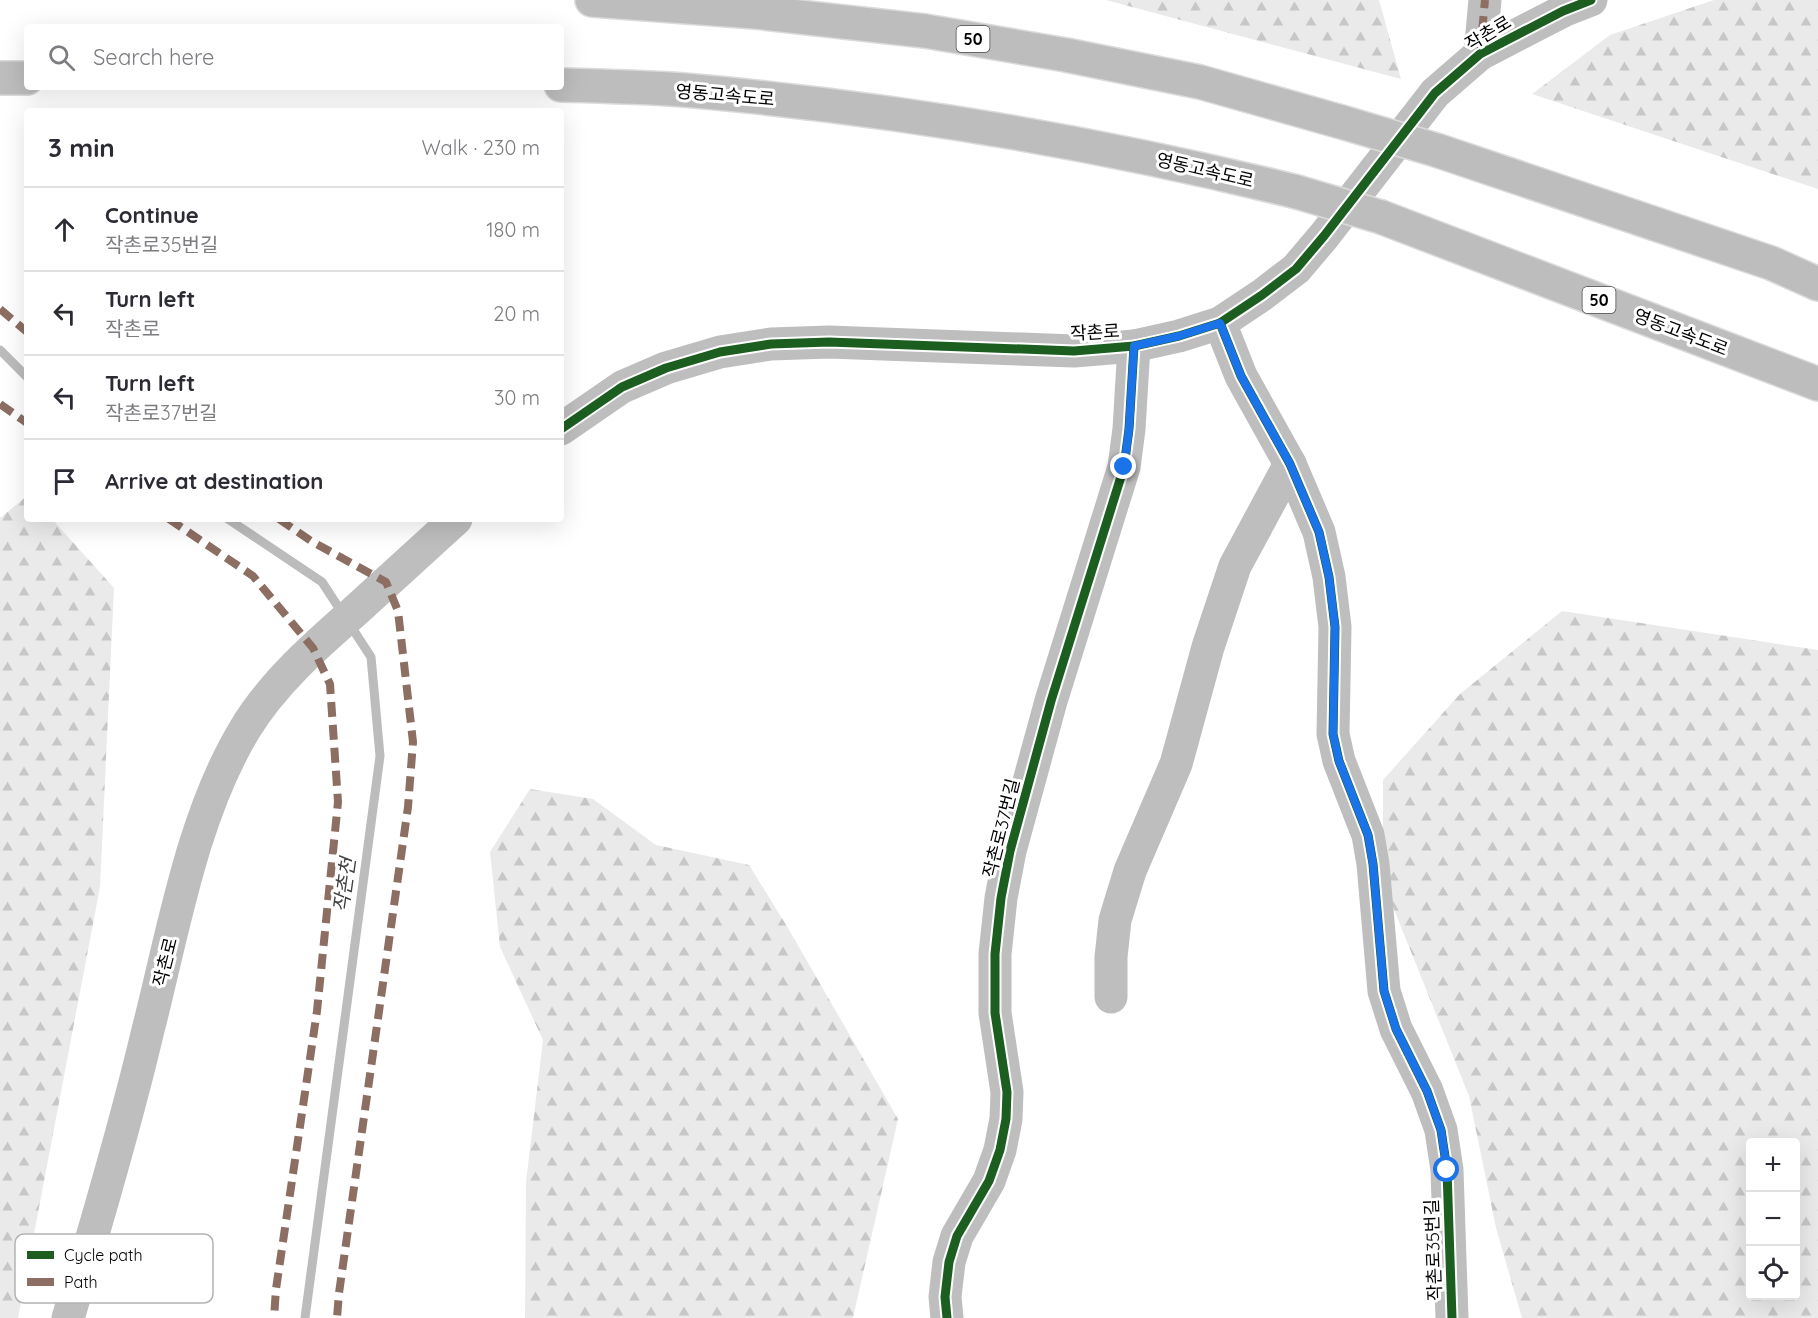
<!DOCTYPE html>
<meta charset="utf-8">
<style>
:root{--surface:#fff;--page:#f7f7f7;--text:#2b2b33;--muted:#7c7c81;--line:#e1e1e2}
body{margin:0;font-family:Quicksand,"Noto Sans KR",sans-serif;background:var(--page);color:var(--text)}
.controls{position:absolute;right:18px;bottom:18px;display:grid;overflow:hidden;border-radius:6px;box-shadow:0 6px 24px #0002}
.controls button{width:54px;height:54px;display:grid;place-items:center;padding:0;border:0;border-bottom:2px solid var(--line);background:var(--surface);color:var(--text);font:30px sans-serif}
.stop{position:absolute;width:18px;height:18px;margin:-14px;border:4px solid #1a73e8;border-radius:50%;background:#fff}
.stop.end{background:#1a73e8;border-color:#fff;box-shadow:0 2px 6px #0008}
.list{margin:0;padding:0;list-style:none}
h2{display:flex;justify-content:space-between;align-items:center;height:78px;margin:0;padding:0 24px;font-size:26px}
h2 small{font-size:20px;font-weight:400;color:var(--muted)}
.list li{display:grid;grid-template-columns:39px 1fr auto;gap:18px;align-items:center;box-sizing:border-box;height:84px;padding:0 24px;border-top:2px solid var(--line)}
.list b{display:block;font-size:22px;white-space:nowrap}
.list p{margin:0;font-size:20px;white-space:nowrap;color:var(--muted)}
.list em{font-size:20px;font-style:normal;color:var(--muted)}
.icon{flex:none;width:33px;height:33px;fill:none;stroke:currentColor;stroke-width:2;stroke-linecap:round;stroke-linejoin:round}
.map{position:relative;flex:none;width:1818px;height:1318px;overflow:hidden}
.search{position:absolute;background:var(--surface);box-shadow:0 6px 24px #0002;left:24px;top:24px;width:540px;height:66px;display:flex;align-items:center;gap:15px;box-sizing:border-box;padding:0 21px;border-radius:6px;color:var(--muted);font-size:22px}
.panel{position:absolute;background:var(--surface);box-shadow:0 6px 24px #0002;left:24px;top:108px;width:540px;height:414px;border-radius:6px}
.map>svg:first-child{display:block}
.forest{fill:url(#forest-firs);fill-rule:evenodd}
.lines{fill:none;stroke-linecap:round;stroke-linejoin:round}
.stream{stroke:#bcbcbc;stroke-width:9}
.highway-casing{stroke:#dbdbdb;stroke-width:36}
.minor{stroke:#bebebe;stroke-width:33}
.highway{stroke:#bdbdbd;stroke-width:33}
.highway-bridge-casing{stroke:#dbdbdb;stroke-width:36;stroke-linecap:butt}
.highway-bridge{stroke:#bdbdbd;stroke-width:33}
.quiet{stroke:#8d6e63;stroke-width:8;stroke-dasharray:15 8;stroke-linecap:butt}
.cycleway-casing{stroke:#fff;stroke-width:13}
.cycleway{stroke:#1b5e20;stroke-width:9}
.route{stroke:#1a73e8;stroke-width:8}
.labels{text-anchor:middle;dominant-baseline:central;stroke-width:6;stroke-linejoin:round;paint-order:stroke}
.shield{fill:#fff;stroke:#4c4c4c;stroke-width:1.5}
.shield-label{font-size:16px;font-weight:bold;fill:#000}
.street-label{font-size:18px;fill:#000;stroke:#fff}
.water-label{font-size:20px;font-style:italic;fill:#404040;stroke:#fff}
.key{fill:#fff;stroke:#b2b2b2;stroke-width:1.5}
.key-label{font-size:16px;fill:#000}
</style>
<div class="map">
<svg width="1818" height="1318" viewBox="0 0 1818 1318">
<defs>
<pattern id="forest-firs" width="22" height="20" patternUnits="userSpaceOnUse" patternTransform="scale(1.5)"><rect width="22" height="20" fill="#eaeaea"/><path d="M5 1l3.5 6h-7zM16 11l3.5 6h-7z" fill="#c7c7c7"/></pattern>
</defs>
<rect width="100%" height="100%" fill="#fff"/>
<!-- forest -->
<g class="forest">
<polygon points="1105,0 1379,0 1401,79 1106,0"/>
<polygon points="1714,0 1818,0 1818,189 1532,94 1610,35"/>
<polygon points="27,496 27,519 52,519 114,588 100,887 18,1318 0,1318 0,518"/>
<path d="M1562,611l256,39v668h-296l-26,-90 -27,-132 -86,-214v-102l77,-86zM1750,1142h46v154h-46z"/>
<polygon points="530,789 593,799 656,845 749,865 788,928 898,1119 853,1318 525,1318 526,1182 543,1040 500,947 490,852"/>
</g>
<g class="lines">
<!-- stream -->
<g class="stream">
<polyline points="0,350 27,377"/>
<polyline points="228,519 322,582 371,657 380,756 305,1318"/>
</g>
<!-- highway casing -->
<g class="highway-casing">
<g id="highway">
<polyline points="592,0 755,12 925,31 1066,55 1200,82 1345,123"/>
<polyline points="0,78 27,78"/>
<path d="M561,85c41,1 82,2 123,5 207,18 412,52 613,102"/>
<polyline points="1436,150 1771,263 1818,284"/>
<polyline points="1381,217 1818,384"/>
</g>
</g>
<!-- minor -->
<g class="minor">
<polyline points="1480,54 1485,0"/>
<polyline points="1220,323 1241,376 1290,464 1319,532 1329,577 1335,627 1333,734 1339,761 1368,835 1373,864 1384,991 1396,1029 1427,1091 1441,1130 1447,1170 1452,1318"/>
<polyline points="561,429 622,387 666,368 720,352 771,344 829,342 1074,351 1134,346 1179,336 1220,323 1262,295 1296,269 1324,236 1435,93 1480,54 1563,11 1591,0"/>
<polyline points="1111,997 1111,957 1115,920 1130,871 1176,764 1208,647 1235,566 1290,464"/>
<path d="M68,1318c29,-96 57,-191 80,-288 25,-97 44,-214 97,-301 27,-45 70,-83 109,-117 34,-31 68,-62 102,-93"/>
<polyline points="947,1318 945,1297 949,1262 957,1236 989,1181 1000,1150 1006,1119 1007,1092 995,1013 995,954 1001,898 1010,851 1051,701 1124,467 1129,429 1134,346"/>
</g>
<!-- highway -->
<use href="#highway" class="highway"/>
<!-- highway-bridge casing -->
<g class="highway-bridge-casing">
<g id="highway-bridge">
<polyline points="1345,123 1436,150"/>
<polyline points="1297,192 1381,217"/>
</g>
</g>
<!-- highway-bridge -->
<use href="#highway-bridge" class="highway-bridge"/>
<!-- quiet -->
<g class="quiet">
<polyline points="1480,54 1485,0"/>
<polyline points="0,309 27,332"/>
<polyline points="0,404 27,423"/>
<polyline points="169,519 253,576 313,648 330,684 338,802 317,1011 276,1289 274,1318"/>
<polyline points="279,519 311,541 386,582 398,611 413,742 408,807 339,1293 337,1318"/>
</g>
<!-- cycleway casing -->
<g class="cycleway-casing">
<g id="cycleway">
<polyline points="1220,323 1241,376 1290,464 1319,532 1329,577 1335,627 1333,734 1339,761 1368,835 1373,864 1384,991 1396,1029 1427,1091 1441,1130 1447,1170 1452,1318"/>
<polyline points="561,429 622,387 666,368 720,352 771,344 829,342 1074,351 1134,346 1179,336 1220,323 1262,295 1296,269 1324,236 1435,93 1480,54 1563,11 1591,0"/>
<polyline points="947,1318 945,1297 949,1262 957,1236 989,1181 1000,1150 1006,1119 1007,1092 995,1013 995,954 1001,898 1010,851 1051,701 1124,467 1129,429 1134,346"/>
</g>
</g>
<!-- cycleway -->
<use href="#cycleway" class="cycleway"/>
</g>
<g class="lines">
<!-- route -->
<polyline class="route" points="1124,467 1129,429 1134,346 1179,336 1220,323 1241,376 1290,464 1319,532 1329,577 1335,627 1333,734 1339,761 1368,835 1373,864 1384,991 1396,1029 1427,1091 1441,1130 1447,1170"/>
</g>
<g class="labels">
<!-- shield labels -->
<g class="shield">
<rect x="956.5" y="26" width="33" height="26" rx="4.5"/>
<rect x="1582.5" y="287" width="33" height="26" rx="4.5"/>
</g>
<g class="shield-label">
<text x="973" y="39">50</text>
<text x="1599" y="300">50</text>
</g>
<!-- street labels -->
<g class="street-label">
<text transform="translate(1488 33) rotate(-31)">작촌로</text>
<text transform="translate(725 95) rotate(5)">영동고속도로</text>
<text transform="translate(1205 170) rotate(13)">영동고속도로</text>
<text transform="translate(1095 332) rotate(-3)">작촌로</text>
<text transform="translate(1681 332) rotate(21)">영동고속도로</text>
<text transform="translate(1001 828) rotate(-76)">작촌로37번길</text>
<text transform="translate(165 962) rotate(-76)">작촌로</text>
<text transform="translate(1433 1250) rotate(-92)">작촌로35번길</text>
</g>
<!-- water labels -->
<g class="water-label">
<text transform="translate(344 885) rotate(-82)">작촌천</text>
</g>
</g>
<!-- legend -->
<rect x="15" y="1234" width="198" height="69" rx="9" class="key"/>
<rect x="27" y="1251" width="27" height="8" fill="#1b5e20"/>
<rect x="27" y="1278" width="27" height="8" fill="#8d6e63"/>
<g class="key-label">
<text x="64" y="1261">Cycle path</text>
<text x="64" y="1288">Path</text>
</g>
</svg>
<div class="controls">
<button>+</button>
<button>−</button>
<button><svg class="icon" aria-label="locate" viewBox="0 0 24 24"><circle cx="12" cy="12" r="6"/><path d="M12 2v4M12 18v4M2 12h4M18 12h4"/></svg></button>
</div>
<div class="stop" style="left:1447px;top:1170px"></div>
<div class="stop end" style="left:1124px;top:467px"></div>
<div class="search"><svg class="icon" aria-label="search" viewBox="0 0 24 24"><circle cx="10" cy="10" r="6"/><path d="M15 15l6 6"/></svg>Search here</div>
<section class="panel">
<h2>3 min<small>Walk · 230 m</small></h2>
<ul class="list">
<li><svg class="icon" aria-label="ahead" viewBox="0 0 24 24"><path d="M12 20V5M6 11l6-6 6 6"/></svg><div><b>Continue</b><p>작촌로35번길</p></div><em>180 m</em></li>
<li><svg class="icon" aria-label="left" viewBox="0 0 24 24"><path d="M17 20v-9H6M10 6l-5 5 5 5"/></svg><div><b>Turn left</b><p>작촌로</p></div><em>20 m</em></li>
<li><svg class="icon" aria-label="left" viewBox="0 0 24 24"><path d="M17 20v-9H6M10 6l-5 5 5 5"/></svg><div><b>Turn left</b><p>작촌로37번길</p></div><em>30 m</em></li>
<li><svg class="icon" aria-label="arrive" viewBox="0 0 24 24"><path d="M6 21V4h12l-3 4 3 4H6"/></svg><div><b>Arrive at destination</b></div></li>
</ul>
</section>
</div>
